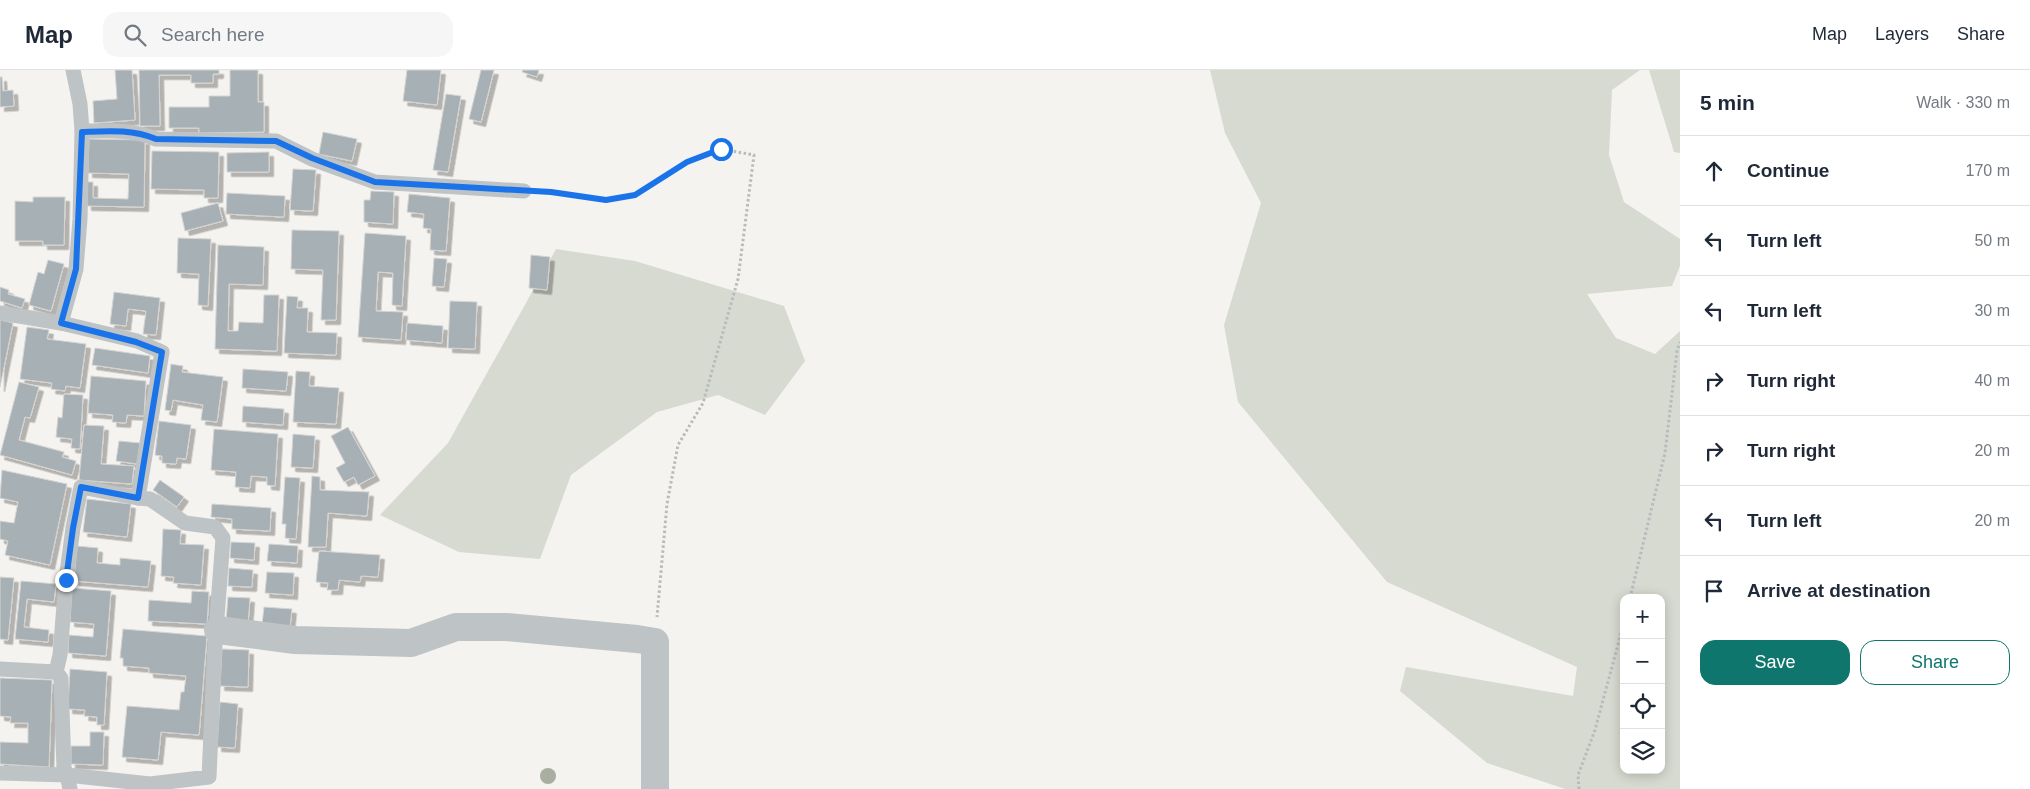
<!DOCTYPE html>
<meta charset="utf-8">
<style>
:root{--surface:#fff;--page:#f6f6f7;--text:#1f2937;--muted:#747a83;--line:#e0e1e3;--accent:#0f766e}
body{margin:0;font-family:Helvetica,sans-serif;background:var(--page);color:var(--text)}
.controls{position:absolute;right:15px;bottom:15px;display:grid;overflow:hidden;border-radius:10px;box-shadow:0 2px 12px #0003}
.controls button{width:45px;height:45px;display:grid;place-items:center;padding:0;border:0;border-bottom:1px solid var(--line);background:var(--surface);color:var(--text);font:25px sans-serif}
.stop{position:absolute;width:15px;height:15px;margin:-11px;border:4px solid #1a73e8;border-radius:50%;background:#fff}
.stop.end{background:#1a73e8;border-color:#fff;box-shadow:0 1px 5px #0008}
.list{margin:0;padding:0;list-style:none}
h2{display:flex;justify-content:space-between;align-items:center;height:65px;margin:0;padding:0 20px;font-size:21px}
h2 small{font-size:16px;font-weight:400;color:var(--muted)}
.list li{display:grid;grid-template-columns:32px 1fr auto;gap:15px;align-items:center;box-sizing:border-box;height:70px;padding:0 20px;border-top:1px solid var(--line)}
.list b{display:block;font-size:19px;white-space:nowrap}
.list em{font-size:16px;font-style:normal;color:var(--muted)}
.actions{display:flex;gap:10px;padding:15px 20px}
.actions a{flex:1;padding:11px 0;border:1px solid var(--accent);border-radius:15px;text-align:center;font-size:18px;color:var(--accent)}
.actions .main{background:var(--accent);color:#fff}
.icon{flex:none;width:28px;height:28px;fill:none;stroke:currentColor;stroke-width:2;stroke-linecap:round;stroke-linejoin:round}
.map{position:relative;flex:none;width:1680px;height:719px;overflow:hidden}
header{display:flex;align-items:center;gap:30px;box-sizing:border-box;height:70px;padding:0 25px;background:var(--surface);border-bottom:1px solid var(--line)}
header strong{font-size:24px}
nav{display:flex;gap:28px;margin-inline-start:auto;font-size:18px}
.search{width:350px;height:45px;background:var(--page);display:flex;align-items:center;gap:12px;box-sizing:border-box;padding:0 18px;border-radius:15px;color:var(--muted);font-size:19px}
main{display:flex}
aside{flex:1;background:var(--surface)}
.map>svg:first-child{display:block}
.green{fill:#d6dad0;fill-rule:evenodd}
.building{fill:#a7b0b4;stroke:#d5d4d2;filter:url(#shadow)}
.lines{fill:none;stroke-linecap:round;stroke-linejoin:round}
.path{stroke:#b8bbbc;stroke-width:3;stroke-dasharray:2.5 2.5;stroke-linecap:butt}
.lane{stroke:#bec3c5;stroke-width:15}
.street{stroke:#bec3c5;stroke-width:28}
.tree{fill:#a8afa1}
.route{stroke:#1a73e8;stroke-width:6}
</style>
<header>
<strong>Map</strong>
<div class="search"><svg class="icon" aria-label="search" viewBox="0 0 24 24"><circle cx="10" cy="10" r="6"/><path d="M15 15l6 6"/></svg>Search here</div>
<nav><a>Map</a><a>Layers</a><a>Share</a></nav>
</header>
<main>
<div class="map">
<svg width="1680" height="719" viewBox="0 0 1680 719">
<defs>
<filter id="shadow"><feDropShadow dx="4.5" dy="4.5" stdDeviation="0" flood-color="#0004"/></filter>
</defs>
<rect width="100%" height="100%" fill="#f4f3ef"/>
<!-- green -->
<g class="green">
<path d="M1210,0h430l-28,20 -3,65 15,47 56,37v27l-8,20 -85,8 29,44 39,16 25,-23v458h-115l-78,-26 -87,-72 6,-24 167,29 4,-29 -190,-85 -149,-180 -14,-77 37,-122 -36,-70zM1624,528h37v172h-37z"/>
<polygon points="1649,0 1680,0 1680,83 1674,82"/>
<polygon points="556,179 635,191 784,236 805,291 765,345 718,325 657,342 571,405 540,489 459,482 380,445 448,373"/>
</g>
<!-- building -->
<g class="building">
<polygon points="115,0 132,0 135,50 94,53 93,31 117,29"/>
<polygon points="139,0 219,0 219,4 213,4 213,13 191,13 191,5 159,5 160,56 140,56"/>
<polygon points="230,0 258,0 258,32 264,32 264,62 199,63 199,58 169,58 169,37 209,37 209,26 230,26"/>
<polygon points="407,0 441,0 437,35 403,31"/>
<polygon points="481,0 494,0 481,52 469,49"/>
<polygon points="523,0 539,0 537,7 522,2"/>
<polygon points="0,7 2,7 3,21 13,20 14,36 0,37"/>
<polygon points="446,24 461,26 448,102 433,100"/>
<polygon points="323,62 357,69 352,91 319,84"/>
<polygon points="89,69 145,70 144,137 87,136 87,112 93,112 93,128 128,129 129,104 88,103"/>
<polygon points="152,81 219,82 218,128 204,128 204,120 151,119"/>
<polygon points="269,82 269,102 227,102 227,83"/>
<polygon points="293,99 316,100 313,141 290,140"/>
<polygon points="371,121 394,122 393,154 364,152 364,130 370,130"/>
<polygon points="227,123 285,126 284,147 226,144"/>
<polygon points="409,124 450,128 446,181 430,180 431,159 423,158 424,144 407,142"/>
<polygon points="33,127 65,127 64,175 43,175 43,171 15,171 15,131 33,132"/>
<polygon points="218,133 223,151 185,161 181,143"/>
<polygon points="292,160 339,161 336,250 321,250 323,200 291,199"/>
<polygon points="365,163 406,166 402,236 392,235 393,203 378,202 376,241 403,242 401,270 358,267"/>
<polygon points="178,168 211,169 208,236 198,235 199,204 177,203"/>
<polygon points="218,175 264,177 263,215 229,214 228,261 238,261 239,252 263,253 264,225 279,225 277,281 215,279"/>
<polygon points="531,185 550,187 547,220 529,218"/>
<polygon points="434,188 447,189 444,217 432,216"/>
<polygon points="48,190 64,194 51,241 29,235 38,202 44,204"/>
<polygon points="0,217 9,220 8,224 25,229 22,238 0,231"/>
<polygon points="114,222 160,228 156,265 143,264 146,241 128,239 126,256 110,254"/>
<polygon points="287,226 298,227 297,238 308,238 307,262 337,263 336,285 284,283"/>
<polygon points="450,231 477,232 475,279 448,278"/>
<polygon points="0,250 13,253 0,317"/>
<polygon points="407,253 443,256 442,273 406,270"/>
<polygon points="27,257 49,260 47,269 86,274 80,318 66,316 65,321 51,319 52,313 20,309"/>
<polygon points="95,278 150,286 148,303 92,295"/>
<polygon points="171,294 183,296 182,302 223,307 217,352 201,350 203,335 173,330 171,341 165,340"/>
<polygon points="243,299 288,302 286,321 242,318"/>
<polygon points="296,301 310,302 309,316 339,318 336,354 293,352"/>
<polygon points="91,306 146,311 144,346 127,345 126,353 112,352 113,345 88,343"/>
<polygon points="19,312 39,317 30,348 25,347 19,370 64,382 62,387 76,391 72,405 0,385"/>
<polygon points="64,324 83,325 80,379 71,378 72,369 56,367 58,347 62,348"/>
<polygon points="243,336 284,339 283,355 242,352"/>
<polygon points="159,351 191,355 186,389 177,388 176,394 162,393 162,386 155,385"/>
<polygon points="84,355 104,356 101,394 134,396 132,414 79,410"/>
<polygon points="348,357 375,406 358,415 354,407 344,412 336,398 345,393 331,366"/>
<polygon points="214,359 278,364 275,416 267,415 267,407 251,406 250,418 235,417 236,402 211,400"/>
<polygon points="293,364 315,366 313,398 291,397"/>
<polygon points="119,371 140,373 137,394 116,391"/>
<polygon points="2,400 67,414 50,495 5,485 8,471 0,469 0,451 14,453 18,432 0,428"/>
<polygon points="312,406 320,407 320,420 369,422 367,446 328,443 326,477 308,477"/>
<polygon points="285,407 300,408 296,469 285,468 286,454 282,454"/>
<polygon points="160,410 184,427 177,437 153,420"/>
<polygon points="87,429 131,434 127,467 83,462"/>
<polygon points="212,434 271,438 270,461 232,459 232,449 211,447"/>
<polygon points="163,459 181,460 180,474 204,475 201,515 173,513 174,507 161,506"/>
<polygon points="231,472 255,473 254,490 230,488"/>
<polygon points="269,474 298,476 297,493 267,491"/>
<polygon points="77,476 98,478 97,493 120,495 120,488 151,491 148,517 74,511"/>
<polygon points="319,481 380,485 378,507 361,506 360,512 339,510 338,520 327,520 328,513 316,512"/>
<polygon points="229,498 253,500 252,517 228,516"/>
<polygon points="267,502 294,503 293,525 265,523"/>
<polygon points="0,507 14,508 8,570 0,569"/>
<polygon points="21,511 56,514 54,532 27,529 24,557 49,560 48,572 15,569"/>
<polygon points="72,518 111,521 106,586 68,583 69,565 93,567 94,554 70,552"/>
<polygon points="192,521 209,522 207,554 148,551 149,530 191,533"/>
<polygon points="228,527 250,528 248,554 226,552"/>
<polygon points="264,537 292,539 290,557 262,555"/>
<polygon points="123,559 207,566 199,665 161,662 158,690 122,687 127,636 179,640 181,622 184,622 186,606 149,603 149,598 123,596 123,588 120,588"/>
<polygon points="222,579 249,580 248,617 220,616"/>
<polygon points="70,599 107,602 104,655 97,655 97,647 84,646 85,640 68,639"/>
<polygon points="0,608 52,610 49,697 0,694 0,672 28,673 28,653 10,653 11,647 0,646"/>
<polygon points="220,632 238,634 235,678 217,677"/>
<polygon points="90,662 104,662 103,695 71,694 71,676 90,676"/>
</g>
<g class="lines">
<!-- path -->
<g class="path">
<polyline points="542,121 606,130 635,125 687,92 721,79 754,85 738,209 703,333 678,375 667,434 657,547"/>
<polyline points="1630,528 1665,383 1677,281 1680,272"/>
<polyline points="1579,719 1578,705 1595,660 1624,552"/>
</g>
<!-- lane -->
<g class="lane">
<path d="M82,61c26,0 50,-2 74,8l120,2 36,18 63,23 149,9"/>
<polyline points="0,243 61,253 137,271 162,282 138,428 150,429 185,453 215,457 223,468 215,574 209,707 150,714 67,705 0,703"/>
<polyline points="61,253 76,199 80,149 82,61 80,34 73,0"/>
<polyline points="0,599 56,602"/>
<polyline points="70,719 67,705 64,698 61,608 56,602 60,585 66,510 73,458 81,417 138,428"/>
</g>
<!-- street -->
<polyline class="street" points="218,560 295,570 411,573 456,557 506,557 637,569 655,572 655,719"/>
</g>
<!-- trees -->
<circle class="tree" cx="548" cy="706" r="8"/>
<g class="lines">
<!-- route -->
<path class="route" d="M66,510l7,-52 8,-41 57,11 24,-146 -26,-10 -75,-19 15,-54 6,-137c26,-1 50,-3 74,7l120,2 36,17 63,24 176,10 55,8 29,-5 52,-33 34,-13"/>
</g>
</svg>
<div class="controls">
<button>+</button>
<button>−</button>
<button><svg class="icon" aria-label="locate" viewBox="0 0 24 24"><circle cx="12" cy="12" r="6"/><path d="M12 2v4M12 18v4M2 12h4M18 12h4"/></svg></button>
<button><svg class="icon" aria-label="layers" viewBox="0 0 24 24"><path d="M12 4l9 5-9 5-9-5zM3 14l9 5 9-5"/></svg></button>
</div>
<div class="stop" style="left:721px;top:79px"></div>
<div class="stop end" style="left:66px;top:510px"></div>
</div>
<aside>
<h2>5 min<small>Walk · 330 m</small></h2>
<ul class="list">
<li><svg class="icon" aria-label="ahead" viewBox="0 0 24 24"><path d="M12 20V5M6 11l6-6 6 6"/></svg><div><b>Continue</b></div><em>170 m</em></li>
<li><svg class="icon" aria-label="left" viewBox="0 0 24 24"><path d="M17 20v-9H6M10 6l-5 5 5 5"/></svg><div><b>Turn left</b></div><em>50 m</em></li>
<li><svg class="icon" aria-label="left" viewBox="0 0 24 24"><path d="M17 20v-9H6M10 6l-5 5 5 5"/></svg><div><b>Turn left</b></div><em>30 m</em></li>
<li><svg class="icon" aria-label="right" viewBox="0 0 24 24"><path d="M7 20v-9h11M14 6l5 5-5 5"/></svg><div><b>Turn right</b></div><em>40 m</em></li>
<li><svg class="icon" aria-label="right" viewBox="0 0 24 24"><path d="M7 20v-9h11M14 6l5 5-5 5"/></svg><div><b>Turn right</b></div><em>20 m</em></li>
<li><svg class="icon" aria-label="left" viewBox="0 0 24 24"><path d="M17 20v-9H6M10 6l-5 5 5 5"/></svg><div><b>Turn left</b></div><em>20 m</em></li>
<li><svg class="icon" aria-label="arrive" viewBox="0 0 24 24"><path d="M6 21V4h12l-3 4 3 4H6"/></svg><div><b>Arrive at destination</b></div></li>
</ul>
<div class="actions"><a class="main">Save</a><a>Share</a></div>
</aside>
</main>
